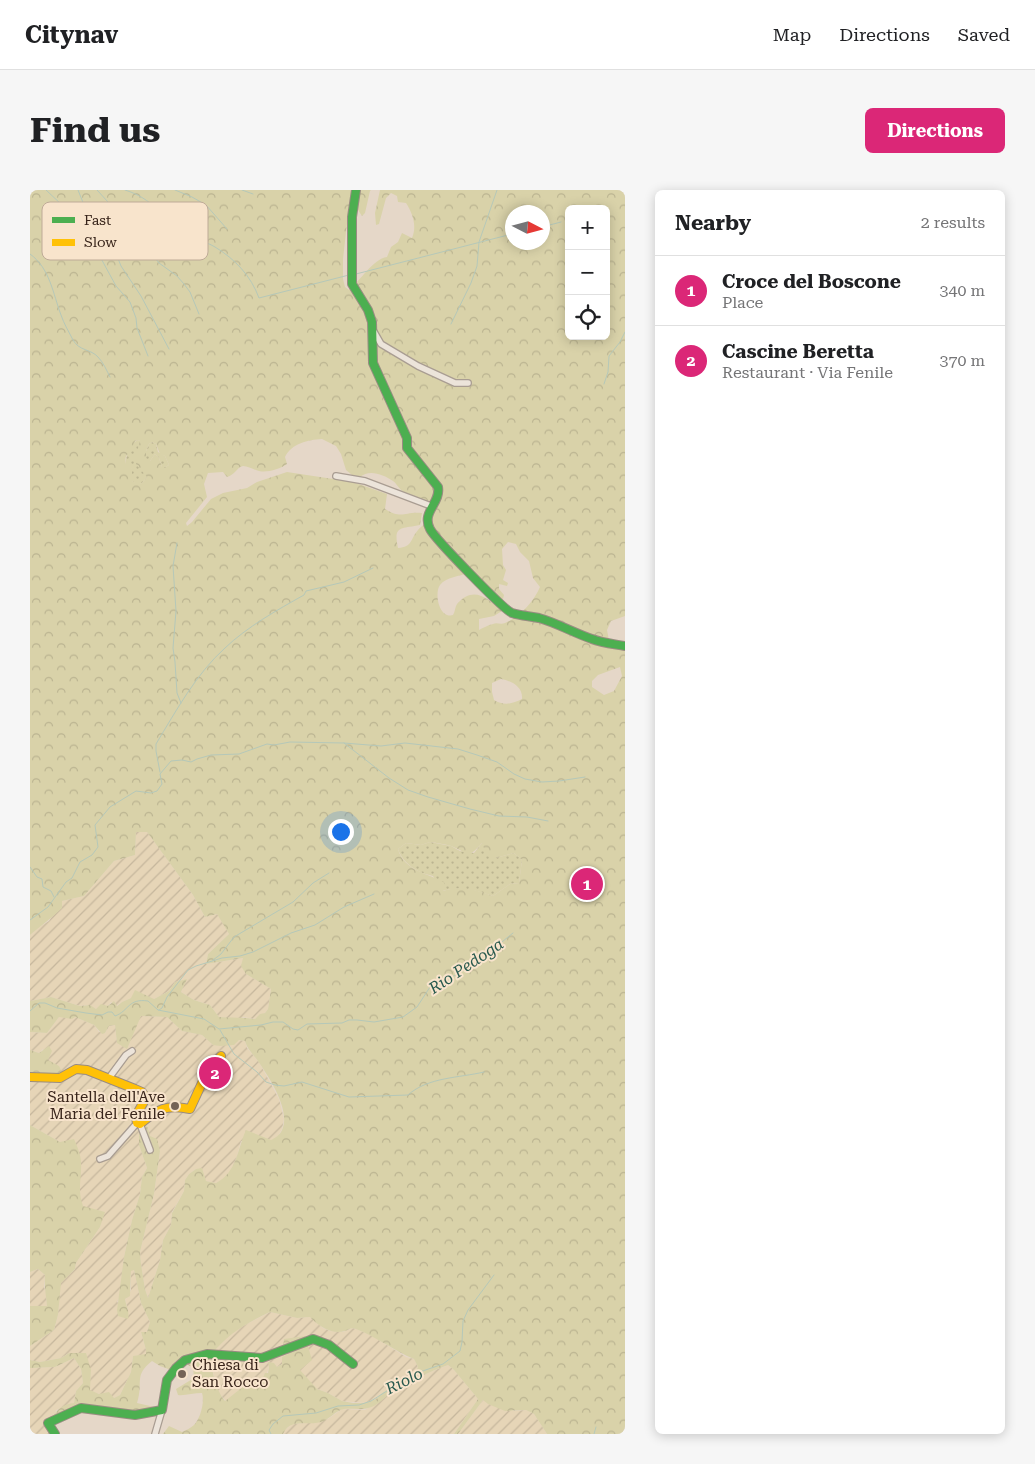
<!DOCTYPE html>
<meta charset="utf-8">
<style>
:root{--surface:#fff;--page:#f6f6f6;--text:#202124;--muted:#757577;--line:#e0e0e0;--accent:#db2777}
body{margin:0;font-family:"Roboto Serif",serif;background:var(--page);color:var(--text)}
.controls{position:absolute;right:15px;top:15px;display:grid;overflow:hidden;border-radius:8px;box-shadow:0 2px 12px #0003}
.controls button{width:45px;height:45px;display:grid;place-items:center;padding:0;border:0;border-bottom:1px solid var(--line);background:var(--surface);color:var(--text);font:25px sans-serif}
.compass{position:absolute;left:475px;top:15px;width:45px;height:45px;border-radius:50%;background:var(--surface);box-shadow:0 2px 12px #0003;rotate:96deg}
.you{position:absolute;left:310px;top:641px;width:18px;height:18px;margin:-12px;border:4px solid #fff;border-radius:50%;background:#1a73e8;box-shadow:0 0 0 8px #1a73e833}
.badge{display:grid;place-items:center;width:32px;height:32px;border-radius:50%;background:var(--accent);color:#fff;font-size:16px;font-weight:700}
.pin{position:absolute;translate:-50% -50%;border:2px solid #fff;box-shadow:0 1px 5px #0006}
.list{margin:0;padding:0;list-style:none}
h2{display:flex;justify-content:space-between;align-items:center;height:65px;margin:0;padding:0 20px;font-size:21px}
h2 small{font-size:16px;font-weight:400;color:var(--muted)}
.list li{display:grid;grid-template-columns:32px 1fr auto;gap:15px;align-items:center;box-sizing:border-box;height:70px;padding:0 20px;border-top:1px solid var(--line)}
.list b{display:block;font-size:19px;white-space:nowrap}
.list p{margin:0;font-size:16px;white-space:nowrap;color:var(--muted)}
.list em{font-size:16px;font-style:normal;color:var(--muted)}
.icon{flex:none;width:28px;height:28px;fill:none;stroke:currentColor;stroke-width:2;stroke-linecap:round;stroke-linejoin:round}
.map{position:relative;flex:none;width:595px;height:1244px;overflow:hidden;border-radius:8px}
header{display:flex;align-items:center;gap:30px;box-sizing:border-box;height:70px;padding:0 25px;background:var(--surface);border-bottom:1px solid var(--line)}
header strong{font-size:24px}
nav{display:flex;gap:28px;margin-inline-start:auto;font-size:18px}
.intro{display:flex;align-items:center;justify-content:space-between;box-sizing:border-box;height:120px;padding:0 30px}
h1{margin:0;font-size:35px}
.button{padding:12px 22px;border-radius:8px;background:var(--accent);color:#fff;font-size:18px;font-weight:700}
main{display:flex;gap:30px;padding:0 30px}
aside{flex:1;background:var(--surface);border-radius:8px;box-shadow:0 2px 12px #0003}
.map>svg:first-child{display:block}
.farmland{fill:url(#farmland-furrows)}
.grass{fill:url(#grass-dots)}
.forest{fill:url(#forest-crowns);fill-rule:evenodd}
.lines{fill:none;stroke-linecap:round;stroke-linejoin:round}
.stream{stroke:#b5c8b9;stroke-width:1}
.street-casing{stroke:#a99d92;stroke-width:8}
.fast-casing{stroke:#998c82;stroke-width:10}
.slow-casing{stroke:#998c82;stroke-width:10}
.street{stroke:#ece4da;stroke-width:5.5}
.fast{stroke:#4caf50;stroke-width:8}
.slow{stroke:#ffc107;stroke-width:8}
.poi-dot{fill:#756357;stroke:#f8e4cc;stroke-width:2}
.labels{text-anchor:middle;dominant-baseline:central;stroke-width:4;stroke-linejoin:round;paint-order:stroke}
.poi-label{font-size:15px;fill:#38241a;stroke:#f8e4cc;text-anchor:end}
.water-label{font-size:16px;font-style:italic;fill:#28594e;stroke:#f8e4cc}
.key{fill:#f8e4cc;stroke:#beaa97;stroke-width:1}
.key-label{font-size:14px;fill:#38241a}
</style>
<header>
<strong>Citynav</strong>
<nav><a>Map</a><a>Directions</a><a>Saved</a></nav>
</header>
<div class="intro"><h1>Find us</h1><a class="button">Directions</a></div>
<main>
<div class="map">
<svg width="595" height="1244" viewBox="0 0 595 1244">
<defs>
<pattern id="farmland-furrows" width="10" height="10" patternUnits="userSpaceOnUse" patternTransform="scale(1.25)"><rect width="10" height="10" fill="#e6d5b7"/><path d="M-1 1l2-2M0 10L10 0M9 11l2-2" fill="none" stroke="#c6b79d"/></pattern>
<pattern id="grass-dots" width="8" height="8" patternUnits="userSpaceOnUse" patternTransform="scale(1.25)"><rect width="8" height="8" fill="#d9d2a9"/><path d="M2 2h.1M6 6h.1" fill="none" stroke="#bbb491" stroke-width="1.8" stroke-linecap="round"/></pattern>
<pattern id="forest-crowns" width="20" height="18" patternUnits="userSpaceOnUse" patternTransform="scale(1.25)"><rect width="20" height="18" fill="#d9d2a9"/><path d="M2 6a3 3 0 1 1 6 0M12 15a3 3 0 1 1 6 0" fill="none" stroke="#bbb491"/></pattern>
</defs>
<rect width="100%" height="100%" fill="#e5d7c8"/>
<!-- farmland -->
<g class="farmland">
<polygon points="106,642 117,642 163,705 175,727 187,724 196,738 199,744 178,764 176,774 214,768 216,784 241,799 238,819 235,823 225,829 213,827 210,829 189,827 180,815 164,810 151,802 156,790 145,792 139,801 124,809 101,808 92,812 86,816 81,812 78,816 66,819 57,815 50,816 21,807 0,811 0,745 9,737 19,731 32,711 54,706 84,671 105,665"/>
<polygon points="111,826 137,827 152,841 172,845 183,855 209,850 215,851 217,858 229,872 249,909 254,929 252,939 248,946 241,951 211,951 207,966 201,981 194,989 186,993 176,991 166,979 159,984 155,990 154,1001 142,1022 141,1035 133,1050 130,1070 118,1108 115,1099 111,1074 110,1062 124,1004 130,961 125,949 109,941 109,955 117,978 112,987 110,1004 102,1030 94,1067 90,1106 87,1112 98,1120 95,1109 97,1108 101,1100 101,1080 104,1080 111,1113 120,1132 117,1142 111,1142 116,1160 116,1165 103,1166 101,1182 90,1205 84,1208 59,1201 61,1180 39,1163 31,1168 10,1172 0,1170 0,1156 24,1140 28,1125 30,1093 45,1079 46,1073 70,1037 74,1022 53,1017 50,1009 49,992 51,972 30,952 0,935 0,883 14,886 18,870 13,859 9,863 0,860 0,842 17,843 29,827 45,827 64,835 69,842 75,843 79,836 85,835 87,853"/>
<polygon points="8,1079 15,1085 14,1097 16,1102 17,1116 0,1116 0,1082"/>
<polygon points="240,1122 267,1128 280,1127 293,1138 300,1141 313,1142 322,1138 327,1139 344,1147 376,1167 384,1169 388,1177 386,1181 352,1203 346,1209 335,1213 312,1211 298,1203 287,1199 275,1188 269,1180 254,1149 253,1156 258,1164 252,1174 247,1177 239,1177 237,1183 233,1190 219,1192 196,1211 188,1202 184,1189 181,1165 194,1149 209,1138"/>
<polygon points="44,1168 51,1179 53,1193 46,1201 44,1213 26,1220 21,1244 0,1244 0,1178 25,1177"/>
<polygon points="418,1175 424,1180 448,1209 424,1244 253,1244 255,1240 262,1234 289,1232 298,1229 312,1219 335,1220 361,1203 400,1182"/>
<polygon points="453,1210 484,1221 496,1220 504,1224 517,1244 428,1244"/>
</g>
<!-- grass -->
<g class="grass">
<path d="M107,250l3,1 7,36 -5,6 -5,2 -5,-4v-12l-6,-4c-1,-9 4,-20 11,-25z"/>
<polygon points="122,252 126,254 128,262 135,266 139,275 135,277 132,277 129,268 125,264 120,271 115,271 116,261 119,254"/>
<path d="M400,652l21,4 9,5 14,2 8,-10 14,15 18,-5 8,7 -3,23 -9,1 -17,12c-17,-6 -34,-10 -51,-5l-9,-15c-15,-3 -30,-12 -35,-27l8,-6 15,2z"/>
<polygon points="564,683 567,688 562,702 556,702 545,694 546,687 549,685"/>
</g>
<!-- forest -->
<g class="forest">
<path d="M0,0h341l-1,1 -5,22 -3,3 -4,-6 -9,-4 -6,53v20l2,8 4,3c11,-9 24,-31 38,-33l4,-10 7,-5 4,-9 10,5c5,-12 1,-24 -6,-35l-8,-1 -1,-6 -6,-3 -5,5 -7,26 -3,1 -1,-12 5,-23h245v426l-14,5 -4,9 2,10 16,4v790h-78l-13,-20 -8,-4 -21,1 -17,-7 -5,-4 -25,34h-4l24,-35 -24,-29 -6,-5c-17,6 -40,17 -56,27 -6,4 -11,10 -18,14 -11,5 -19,2 -30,3 -8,1 -15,11 -23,13 -14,4 -31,-4 -38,12h-120l6,-8 13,6c4,-2 9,-4 12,-7 6,-6 11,-23 8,-32 -8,0 -18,3 -24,2l-2,-6 18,-11 -1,-11 -17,-6 -5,9 -11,-4 -8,-5c-19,15 -8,21 -15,42l22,5 -10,4 -25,-2 -14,-3 -32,-2 -26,13c5,-9 12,-14 22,-15l2,-12 7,-8 -2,-14 -7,-11 -19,9 -23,1h-2v-8l10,2 21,-4 8,-5h17l5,17 -1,20 9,4 10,-2 5,6 6,-3 11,-23 2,-16 13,-2v-4l-5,-18h6l3,-10 -9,-19 -7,-33 -3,1 -1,25 -5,3c1,7 5,13 3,20l-10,-3 -1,-6 7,-53 8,-37 8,-26 2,-17 5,-9 -8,-23v-14l8,-5 3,10 7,3 3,12 -6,43 -14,58 1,12 4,25 3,9 12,-38 3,-20 8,-15 1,-12 12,-22 1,-11 4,-6 7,-5 6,-1 4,13 10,2c21,-11 21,-33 30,-53l25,10c4,-2 9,-5 11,-10 9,-19 -12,-51 -22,-66 -5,-8 -12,-13 -15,-23l-6,-1 -5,5 -14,1 -7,-1 -11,-10 -20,-4 -15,-14 -26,-1 -14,33 -10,-6 -2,-18 -6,1 -4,7 -3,1 -8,-9 -19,-8 -3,2 -13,-2 -12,16 -17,-1v-31l21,-4 29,9 10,-1 6,4 5,-5 7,2 6,-5 3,5 5,-4 9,-4 4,-8 19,9 15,-8 6,-9 12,-3 -6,13 13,8 16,5 9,12c13,1 24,0 36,2l5,-5 5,-1 3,-4 3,-20 -25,-15 -5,-8 2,-8 -37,6 2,-10 21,-20 -12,-20 -12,3 -12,-22 -46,-63h-11l-1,23 -21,6 -30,35 -22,5v7c-10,10 -22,18 -32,27zM539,19h37v127h-37zM482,22h30v30h-30zM292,249l14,7 5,8 5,16 6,5 8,2c9,-8 23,-3 33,4 3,2 5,6 8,9 7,6 20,11 30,11v18c-4,4 -10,7 -13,11 -8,9 -5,17 -20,18 -5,-23 3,-19 22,-23l2,-12c-18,-2 -19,7 -37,-4l2,-15 -34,-12 -66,-10 -30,10 -10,6 -24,5 -12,6 -19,23 -5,4 -1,-3 21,-26 -3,-13 4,-11 15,-1 4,5c8,-2 10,-10 16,-11 5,0 11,4 16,5 8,2 21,-2 28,-7l-2,-7c7,-14 23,-17 37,-18zM107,250l3,1 -4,14v9l11,13 -5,6 -5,1 -5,-3v-12l-2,-4 -4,-1c-1,-6 -1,-9 5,-12l4,-11zM122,252l4,2 4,10 5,2 4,9 -4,2h-3l-3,-9 -4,-4 -5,7h-4v-10l3,-7zM478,352l8,2 4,8 9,9 4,17 7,9c-6,14 -20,30 -35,36 -5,2 -8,-1 -12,1 -5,1 -10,4 -14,6v-11l15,-3 8,-5c-14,-13 -29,-26 -45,-7 -2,3 -2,8 -4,11 -14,4 -19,-22 -13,-30 6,-8 20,-9 29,-12l28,23 6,3 1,-4 -5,-6v-5l8,2 1,-3 -5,-3 3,-10 -3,-5 -1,-16zM590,477l2,9 -8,15 -10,4 -12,-8v-6l6,-6zM471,489c11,2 22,8 21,20 -10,5 -18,7 -28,1l-2,-8v-9zM400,652c7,1 15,2 21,4 18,7 16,14 31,-3l5,13 9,2 18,-5 8,7 -3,23 -9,1 -17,12c-17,-6 -33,-11 -50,-5l2,-8c-17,-10 -41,-12 -47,-34l8,-6 15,2zM564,683l3,5 -5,14h-6l-11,-8 2,-7 2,-2zM240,1122l27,6 13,-1c8,9 22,18 35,14 4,-1 6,-4 11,-2 21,8 38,22 58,30l4,8 -2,4 -34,22 -6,6 -11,4h-12l-11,-2 -14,-8 -11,-4 -17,-19 12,-10 -7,-24 -21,3 -1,7 5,8 -6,3v7l-5,3 -3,-4 -6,-1 1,5 -1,6h-3l-3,7 -13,2 -24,19c-11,-14 -13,-29 -14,-46 18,-22 34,-31 59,-43z"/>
<polygon points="19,856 22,861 18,870 29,876 33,884 14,886 0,883 0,860 9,863"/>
<path d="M0,935l30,17 14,-3c3,7 7,16 7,23 1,16 -4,28 2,44l22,6 -5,15 -24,36 -1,6 -14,14 -3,32 -4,15 -24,16v-40h17c-1,-11 -3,-20 -2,-31l-7,-6 -8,3z"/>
</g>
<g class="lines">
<!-- stream -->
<g class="stream">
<polyline points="16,0 32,15 42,23 61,50 86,96 100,112 106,128 107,138 118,166"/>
<polyline points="48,0 54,15 72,33 78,43 91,76 111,106 139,159"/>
<polyline points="67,0 101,37 129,73 147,86 154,94 160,102 169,124"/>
<path d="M95,0c29,9 35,26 58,42 10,7 22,9 32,15 20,12 36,29 44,51l90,-23"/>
<polyline points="145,0 162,7 176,15 197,39"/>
<polyline points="212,0 223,4"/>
<polyline points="512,37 531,32"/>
<path d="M0,64c20,14 23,40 31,61 3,9 8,17 12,25 6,11 18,9 25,17 5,5 9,14 12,20"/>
<polyline points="326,84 482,44"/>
<polyline points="421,134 441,93 447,76 449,52 467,0"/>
<polyline points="574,194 578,182 579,166 590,152 595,142"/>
<polyline points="147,353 143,376 146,421 143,458 145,472 147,503 151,513"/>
<polyline points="314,553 359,588 378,600 398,607 440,619 469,626 497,627 518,631"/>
<path d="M130,582l-4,-21v-7c20,-33 40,-70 69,-96 22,-21 52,-38 79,-53l2,-4 38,-9 29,-14"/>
<polyline points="0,677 7,687 12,689 13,697 21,701 24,707"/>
<polyline points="0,730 18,717 36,692 42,688 50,672 62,665 68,657 65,635 80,617 106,601 121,603 127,601 132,594 130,584 141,571 152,570 161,572 167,569 181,565 209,564 237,554 244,555 260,552 314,553 351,556 375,553 428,559 447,565 467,572 484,584 495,589 512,592 529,591 555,587"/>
<polyline points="183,770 191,764 204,747 263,712 283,693 299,683"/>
<polyline points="129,820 132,818 137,807 158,780 166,776 192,768 210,766 223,762 261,743 285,735 314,717 344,704"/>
<path d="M0,821l9,-8h6l12,5 29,5 16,2 6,-3h4l3,4c14,-5 13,-18 33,-15l10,9 46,9 15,10 42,-4 12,-3h10l10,7 5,1 9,-6 35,-1 7,-3h8l17,2 29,-5 14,-10 13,-20 6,-5 18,-6 22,-13 37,-30"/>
<path d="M190,840l14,24 23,18 9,10 9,3 9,1 18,-4 47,15 59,-2c20,-18 51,-17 76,-23"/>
<polyline points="241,1244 239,1240 243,1234 253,1226 286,1223 308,1216 329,1215 341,1211 384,1184 413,1174 430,1161 432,1152 433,1131 438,1120 464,1085"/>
<polyline points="564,1244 566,1237"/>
</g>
<!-- street casing -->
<g class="street-casing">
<g id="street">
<polyline points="343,140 351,154 388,176 425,193 438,193"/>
<polyline points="306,286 335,291 401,316"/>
<polyline points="79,888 96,865 102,861"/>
<polyline points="110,934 120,960"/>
<polyline points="70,969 78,966 107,933"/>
<polyline points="125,1244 132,1220"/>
</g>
</g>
<!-- fast casing -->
<g class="fast-casing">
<g id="fast">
<path d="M326,0l-4,27v67l16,26 4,12 1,41 34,75v10l31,39c3,16 -17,25 -8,42 5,10 74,81 82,84 9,3 18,3 27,5 18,5 35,15 53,21 10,4 22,5 33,7"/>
<polyline points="25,1244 18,1233 51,1218 105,1225 132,1220 137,1190 146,1178 155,1170 177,1164 232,1168 283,1149 299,1155 323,1174"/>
</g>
</g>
<!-- slow casing -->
<g class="slow-casing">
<path id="slow" d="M0,887l30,1 16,-9 11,1 48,19 7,3 4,6 -8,14 -2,6 1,5 3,1c18,-15 26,-20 50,-15l18,-39 13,-14"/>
</g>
<!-- street -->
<use href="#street" class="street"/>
<!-- fast -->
<use href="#fast" class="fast"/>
<!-- slow -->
<use href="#slow" class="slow"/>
</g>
<!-- markers -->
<g class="poi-dot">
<circle cx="145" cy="916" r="5"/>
<circle cx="152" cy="1184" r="5"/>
</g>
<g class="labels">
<!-- poi labels -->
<g class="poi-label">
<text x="135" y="907">Santella dell'Ave<tspan x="135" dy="17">Maria del Fenile</tspan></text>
<text x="162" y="1175" text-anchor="start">Chiesa di<tspan x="162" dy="17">San Rocco</tspan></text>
</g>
<!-- water labels -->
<g class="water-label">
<text transform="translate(436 776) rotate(-34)">Rio Pedoga</text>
<text transform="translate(374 1191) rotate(-27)">Riolo</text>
</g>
</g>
<!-- legend -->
<rect x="12" y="12" width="166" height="58" rx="8" class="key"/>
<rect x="22" y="27" width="23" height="6" fill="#4caf50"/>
<rect x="22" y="49" width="23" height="7" fill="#ffc107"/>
<g class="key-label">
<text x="54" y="35">Fast</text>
<text x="54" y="57">Slow</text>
</g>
</svg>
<div class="controls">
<button>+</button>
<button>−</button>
<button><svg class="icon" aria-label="locate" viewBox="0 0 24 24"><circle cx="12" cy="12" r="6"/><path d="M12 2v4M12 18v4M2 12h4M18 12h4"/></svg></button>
</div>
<svg class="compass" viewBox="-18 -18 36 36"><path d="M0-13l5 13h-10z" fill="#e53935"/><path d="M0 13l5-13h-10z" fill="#757577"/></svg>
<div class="you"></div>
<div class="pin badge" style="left:557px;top:694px">1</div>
<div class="pin badge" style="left:185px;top:883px">2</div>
</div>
<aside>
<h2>Nearby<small>2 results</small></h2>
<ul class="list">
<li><span class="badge">1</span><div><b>Croce del Boscone</b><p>Place</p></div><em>340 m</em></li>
<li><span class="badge">2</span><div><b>Cascine Beretta</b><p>Restaurant · Via Fenile</p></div><em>370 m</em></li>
</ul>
</aside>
</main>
